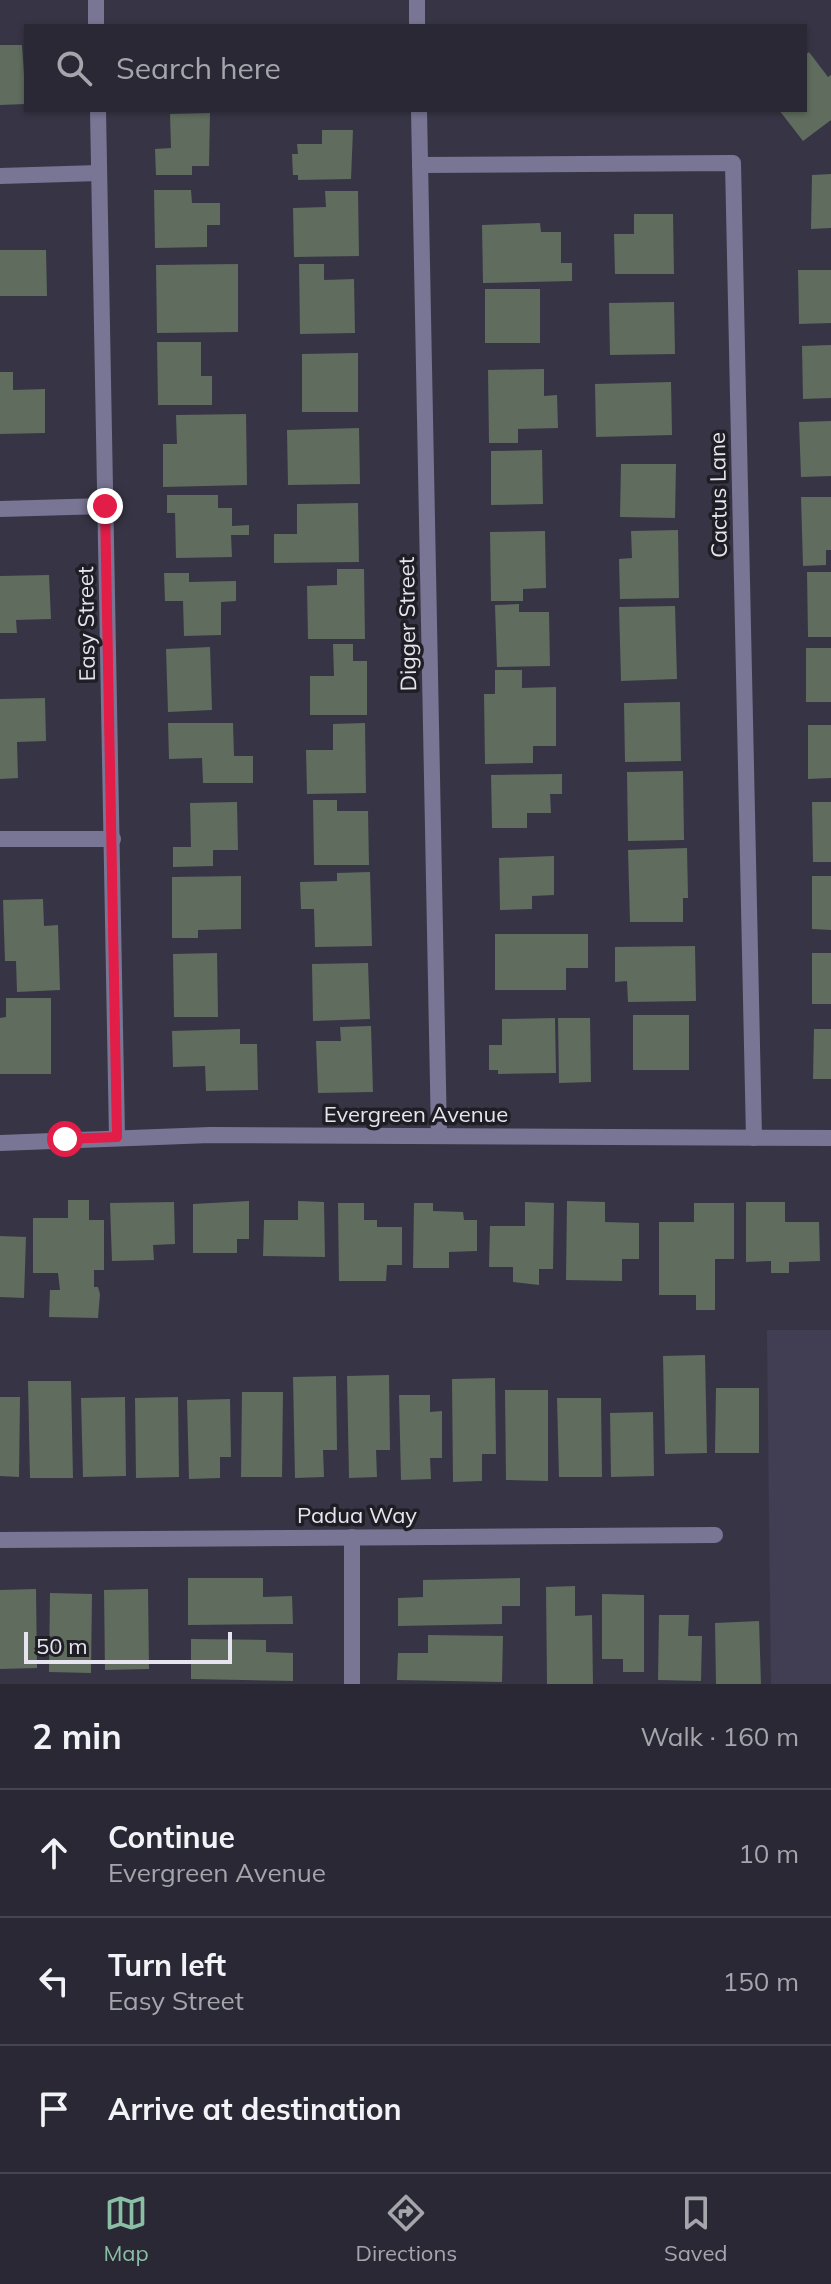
<!DOCTYPE html>
<meta charset="utf-8">
<style>
:root{--surface:#292834;--page:#353440;--text:#f1f3f6;--muted:#a5a6ac;--line:#45444f;--accent:#8abfa5}
body{margin:0;font-family:Mulish,sans-serif;background:var(--page);color:var(--text)}
.scale{position:absolute;left:24px;bottom:20px;width:208px;box-sizing:border-box;padding-left:8px;border:4px solid #e6e5ef;border-top:0;font-size:22px;line-height:28px;white-space:nowrap;color:#e6e5ef;-webkit-text-stroke:6px #1f1e25;paint-order:stroke}
.stop{position:absolute;width:24px;height:24px;margin:-18px;border:6px solid #e11d48;border-radius:50%;background:#fff}
.stop.end{background:#e11d48;border-color:#fff;box-shadow:0 2px 8px #0008}
.list{margin:0;padding:0;list-style:none}
h2{display:flex;justify-content:space-between;align-items:center;height:104px;margin:0;padding:0 32px;font-size:34px}
h2 small{font-size:26px;font-weight:400;color:var(--muted)}
.list li{display:grid;grid-template-columns:52px 1fr auto;gap:24px;align-items:center;box-sizing:border-box;height:128px;padding:0 32px;border-top:2px solid var(--line)}
.list b{display:block;font-size:30px;white-space:nowrap}
.list p{margin:0;font-size:26px;white-space:nowrap;color:var(--muted)}
.list em{font-size:26px;font-style:normal;color:var(--muted)}
.icon{flex:none;width:44px;height:44px;fill:none;stroke:currentColor;stroke-width:2;stroke-linecap:round;stroke-linejoin:round}
.map{position:relative;flex:none;width:831px;height:1684px;overflow:hidden}
.search{position:absolute;background:var(--surface);box-shadow:0 2px 6px #0004;left:24px;right:24px;top:24px;height:88px;display:flex;align-items:center;gap:20px;box-sizing:border-box;padding:0 28px;border-radius:0px;color:var(--muted);font-size:30px}
.sheet{height:488px;background:var(--surface)}
nav{display:flex;justify-content:space-around;align-items:center;box-sizing:border-box;height:112px;border-top:2px solid var(--line);background:var(--surface);font-size:22px;color:var(--muted)}
nav a{display:grid;justify-items:center;gap:4px}
nav .on{color:var(--accent)}
.map>svg:first-child{display:block}
.built{fill:#413e54}
.building{fill:#5f6c5e}
.lines{fill:none;stroke-linecap:round;stroke-linejoin:round}
.street{stroke:#797695;stroke-width:16}
.route{stroke:#e11d48;stroke-width:10}
.labels{text-anchor:middle;dominant-baseline:central;stroke-width:7;stroke-linejoin:round;paint-order:stroke}
.street-label{font-size:22px;fill:#e6e5ef;stroke:#1f1e25}
</style>
<div class="map">
<svg width="831" height="1684" viewBox="0 0 831 1684">
<rect width="100%" height="100%" fill="#373545"/>
<!-- built -->
<polygon class="built" points="767,1330 831,1330 831,1684 771,1684"/>
<!-- building -->
<g class="building">
<polygon points="0,45 22,45 26,104 0,105"/>
<polygon points="809,52 828,77 831,75 831,120 803,141 779,110 805,110 805,55"/>
<polygon points="210,113 209,166 192,166 192,175 156,175 155,149 171,148 170,114"/>
<polygon points="322,130 353,130 351,179 298,180 298,175 293,175 292,154 298,154 297,144 322,144"/>
<polygon points="831,174 831,228 811,229 812,175"/>
<polygon points="154,190 191,190 192,203 220,203 220,225 207,225 207,247 155,248"/>
<polygon points="325,191 358,191 359,256 294,257 293,208 326,207"/>
<polygon points="634,214 673,214 674,274 615,274 614,234 634,234"/>
<polygon points="540,223 541,232 561,232 561,263 572,263 572,281 483,283 482,225"/>
<polygon points="0,250 46,250 47,296 0,296"/>
<polygon points="238,264 238,332 157,333 156,265"/>
<polygon points="299,264 324,264 324,280 354,279 355,333 300,334"/>
<polygon points="798,270 831,270 831,323 799,324"/>
<rect x="485" y="289" width="55" height="54"/>
<polygon points="674,302 675,354 610,355 609,303"/>
<polygon points="157,342 201,342 201,376 212,376 212,405 158,405"/>
<polygon points="831,345 831,398 803,399 802,346"/>
<polygon points="358,353 358,412 302,412 302,354"/>
<polygon points="544,369 544,396 557,395 558,428 518,429 518,443 489,443 488,370"/>
<polygon points="0,372 13,372 13,390 45,389 45,433 0,434"/>
<polygon points="671,382 672,435 596,437 595,384"/>
<polygon points="246,414 247,485 163,487 163,444 177,444 176,415"/>
<polygon points="831,421 831,476 801,477 799,422"/>
<polygon points="359,428 360,484 288,485 287,430"/>
<polygon points="542,450 543,504 491,505 491,451"/>
<polygon points="621,464 676,464 675,518 620,517"/>
<polygon points="167,495 218,495 218,508 232,508 232,526 249,525 249,535 231,535 232,557 176,558 175,513 167,513"/>
<polygon points="801,497 831,497 831,550 826,550 826,565 803,566"/>
<polygon points="358,503 359,562 274,563 274,534 297,534 297,504"/>
<polygon points="678,530 679,598 620,599 619,559 632,558 631,531"/>
<polygon points="545,531 546,588 523,589 523,601 491,601 490,532"/>
<polygon points="337,569 364,569 365,639 308,639 307,586 337,585"/>
<polygon points="807,572 831,572 831,637 808,637"/>
<polygon points="164,573 189,573 189,582 236,581 236,601 221,602 221,635 184,636 183,601 165,601"/>
<polygon points="49,575 51,619 16,620 17,633 0,633 0,576"/>
<polygon points="519,604 519,612 549,612 550,666 497,667 495,605"/>
<polygon points="675,606 677,679 621,681 619,607"/>
<polygon points="333,644 353,644 353,661 367,661 367,715 310,715 310,676 334,676"/>
<polygon points="210,647 212,710 168,712 166,649"/>
<rect x="806" y="648" width="25" height="54"/>
<polygon points="495,670 522,670 522,688 556,687 556,746 533,746 533,763 485,764 484,694 495,694"/>
<polygon points="45,698 46,741 17,742 18,778 0,779 0,699"/>
<polygon points="680,702 681,761 625,762 624,703"/>
<polygon points="168,723 233,723 234,756 253,756 253,783 203,783 202,758 169,759"/>
<polygon points="365,723 366,793 307,794 306,750 333,750 333,724"/>
<polygon points="808,725 831,725 831,778 808,779"/>
<polygon points="683,771 684,840 628,841 627,772"/>
<polygon points="562,774 562,794 550,794 551,813 527,813 527,828 492,828 491,775"/>
<polygon points="313,800 337,800 337,811 368,811 369,865 314,865"/>
<polygon points="237,802 238,850 213,850 213,866 173,867 173,847 191,847 190,803"/>
<polygon points="812,802 831,802 831,862 813,862"/>
<polygon points="687,848 688,898 683,898 683,922 630,922 628,850"/>
<polygon points="554,856 554,895 532,896 532,909 500,910 499,858"/>
<polygon points="370,872 372,946 315,947 314,909 301,909 300,882 337,881 337,873"/>
<polygon points="241,876 241,929 198,930 198,938 172,938 172,877"/>
<polygon points="812,876 831,876 831,930 812,929"/>
<polygon points="43,899 44,926 58,925 60,990 17,992 16,961 5,961 3,900"/>
<polygon points="495,934 588,934 588,968 566,968 566,990 495,990"/>
<polygon points="695,946 696,1001 628,1002 627,981 615,982 615,947"/>
<polygon points="217,953 218,1017 174,1017 173,954"/>
<rect x="812" y="953" width="19" height="51"/>
<polygon points="368,963 370,1019 313,1021 312,964"/>
<polygon points="6,998 51,998 51,1074 0,1074 0,1018 6,1017"/>
<rect x="633" y="1015" width="56" height="55"/>
<polygon points="555,1018 556,1073 498,1074 498,1070 489,1070 489,1045 502,1045 502,1019"/>
<polygon points="558,1018 590,1018 591,1082 559,1083"/>
<polygon points="371,1026 373,1092 318,1093 316,1041 341,1041 340,1027"/>
<polygon points="240,1029 240,1044 257,1044 258,1090 206,1091 205,1066 173,1067 172,1031"/>
<polygon points="814,1029 831,1029 831,1079 813,1079"/>
<polygon points="68,1200 89,1200 89,1220 104,1220 104,1270 94,1270 94,1287 98,1287 100,1294 98,1318 49,1317 50,1290 60,1290 58,1273 33,1273 33,1218 68,1218"/>
<polygon points="249,1201 249,1239 237,1239 237,1253 193,1253 193,1204"/>
<polygon points="298,1201 324,1202 325,1257 263,1256 264,1220 298,1220"/>
<polygon points="567,1201 605,1202 605,1222 639,1223 639,1259 622,1259 622,1281 566,1280"/>
<polygon points="174,1202 175,1244 153,1245 154,1260 112,1261 110,1203"/>
<polygon points="525,1202 554,1203 553,1269 539,1269 539,1285 513,1282 513,1267 489,1267 490,1226 525,1226"/>
<polygon points="746,1202 785,1202 785,1222 819,1222 820,1261 789,1262 789,1273 771,1273 771,1261 746,1262"/>
<polygon points="338,1203 364,1203 364,1220 377,1220 377,1227 402,1227 402,1265 387,1265 386,1281 339,1281"/>
<polygon points="414,1203 433,1203 433,1211 463,1212 464,1220 477,1220 477,1251 449,1252 449,1268 413,1268"/>
<polygon points="694,1203 734,1203 734,1259 715,1259 715,1310 696,1310 696,1295 659,1295 659,1222 694,1222"/>
<polygon points="0,1236 26,1237 24,1298 0,1297"/>
<polygon points="705,1355 707,1453 665,1454 663,1356"/>
<polygon points="389,1375 390,1450 376,1450 377,1477 349,1478 347,1376"/>
<polygon points="336,1376 337,1450 323,1450 324,1477 295,1478 293,1377"/>
<polygon points="495,1378 496,1454 482,1454 482,1481 453,1482 452,1379"/>
<polygon points="28,1381 71,1381 73,1478 30,1478"/>
<polygon points="716,1388 759,1388 759,1453 715,1453"/>
<polygon points="505,1390 548,1390 548,1481 506,1480"/>
<polygon points="242,1392 283,1392 282,1477 241,1477"/>
<polygon points="399,1395 430,1395 430,1412 442,1411 442,1458 430,1458 431,1479 401,1480"/>
<polygon points="0,1397 20,1397 19,1477 0,1476"/>
<polygon points="125,1397 126,1476 83,1477 81,1398"/>
<polygon points="178,1397 179,1477 136,1478 135,1398"/>
<polygon points="557,1398 601,1398 602,1477 559,1477"/>
<polygon points="230,1399 231,1457 220,1457 220,1478 189,1479 187,1400"/>
<polygon points="653,1412 654,1476 611,1477 610,1413"/>
<polygon points="188,1578 263,1578 263,1597 292,1596 293,1624 188,1625"/>
<polygon points="520,1578 520,1606 502,1606 502,1624 398,1626 398,1598 423,1597 423,1580"/>
<polygon points="575,1586 575,1616 592,1615 593,1684 547,1684 546,1587"/>
<polygon points="36,1589 37,1668 0,1669 0,1590"/>
<polygon points="148,1589 149,1669 105,1670 104,1590"/>
<polygon points="50,1593 92,1594 91,1673 49,1672"/>
<polygon points="602,1594 644,1595 644,1672 623,1672 623,1659 602,1659"/>
<polygon points="659,1615 689,1615 688,1636 702,1636 701,1681 658,1680"/>
<polygon points="759,1621 761,1684 716,1684 715,1623"/>
<polygon points="428,1635 503,1636 502,1682 397,1680 398,1653 428,1653"/>
<polygon points="191,1639 266,1640 266,1652 293,1653 293,1681 191,1679"/>
</g>
<g class="lines">
<!-- street -->
<g class="street">
<polyline points="96,0 96,26"/>
<polyline points="417,0 417,26"/>
<polyline points="98,110 117,1137"/>
<polyline points="419,110 439,1136"/>
<polyline points="420,165 733,163 754,1138"/>
<polyline points="0,176 99,173"/>
<polyline points="0,509 105,506"/>
<polyline points="0,839 113,839"/>
<polyline points="0,1143 210,1135 831,1138"/>
<polyline points="352,1537 352,1684"/>
<polyline points="0,1540 715,1535"/>
</g>
</g>
<g class="lines">
<!-- route -->
<polyline class="route" points="65,1139 117,1137 105,506"/>
</g>
<g class="labels">
<!-- street labels -->
<g class="street-label">
<text transform="translate(718 495) rotate(-91)">Cactus Lane</text>
<text transform="translate(86 624) rotate(-91)">Easy Street</text>
<text transform="translate(407 624) rotate(-91)">Digger Street</text>
<text x="416" y="1114">Evergreen Avenue</text>
<text x="357" y="1515">Padua Way</text>
</g>
</g>
</svg>
<div class="scale">50 m</div>
<div class="stop" style="left:65px;top:1139px"></div>
<div class="stop end" style="left:105px;top:506px"></div>
<div class="search"><svg class="icon" aria-label="search" viewBox="0 0 24 24"><circle cx="10" cy="10" r="6"/><path d="M15 15l6 6"/></svg>Search here</div>
</div>
<section class="sheet">
<h2>2 min<small>Walk · 160 m</small></h2>
<ul class="list">
<li><svg class="icon" aria-label="ahead" viewBox="0 0 24 24"><path d="M12 20V5M6 11l6-6 6 6"/></svg><div><b>Continue</b><p>Evergreen Avenue</p></div><em>10 m</em></li>
<li><svg class="icon" aria-label="left" viewBox="0 0 24 24"><path d="M17 20v-9H6M10 6l-5 5 5 5"/></svg><div><b>Turn left</b><p>Easy Street</p></div><em>150 m</em></li>
<li><svg class="icon" aria-label="arrive" viewBox="0 0 24 24"><path d="M6 21V4h12l-3 4 3 4H6"/></svg><div><b>Arrive at destination</b></div></li>
</ul>
</section>
<nav>
<a class="on"><svg class="icon" aria-label="map" viewBox="0 0 24 24"><path d="M3 6l6-2 6 2 6-2v14l-6 2-6-2-6 2zM9 4v14M15 6v14"/></svg>Map</a>
<a><svg class="icon" aria-label="directions" viewBox="0 0 24 24"><path d="M12 3l9 9-9 9-9-9zM9 14v-3h6M13 9l2 2-2 2"/></svg>Directions</a>
<a><svg class="icon" aria-label="saved" viewBox="0 0 24 24"><path d="M7 4h10v16l-5-4-5 4z"/></svg>Saved</a>
</nav>
